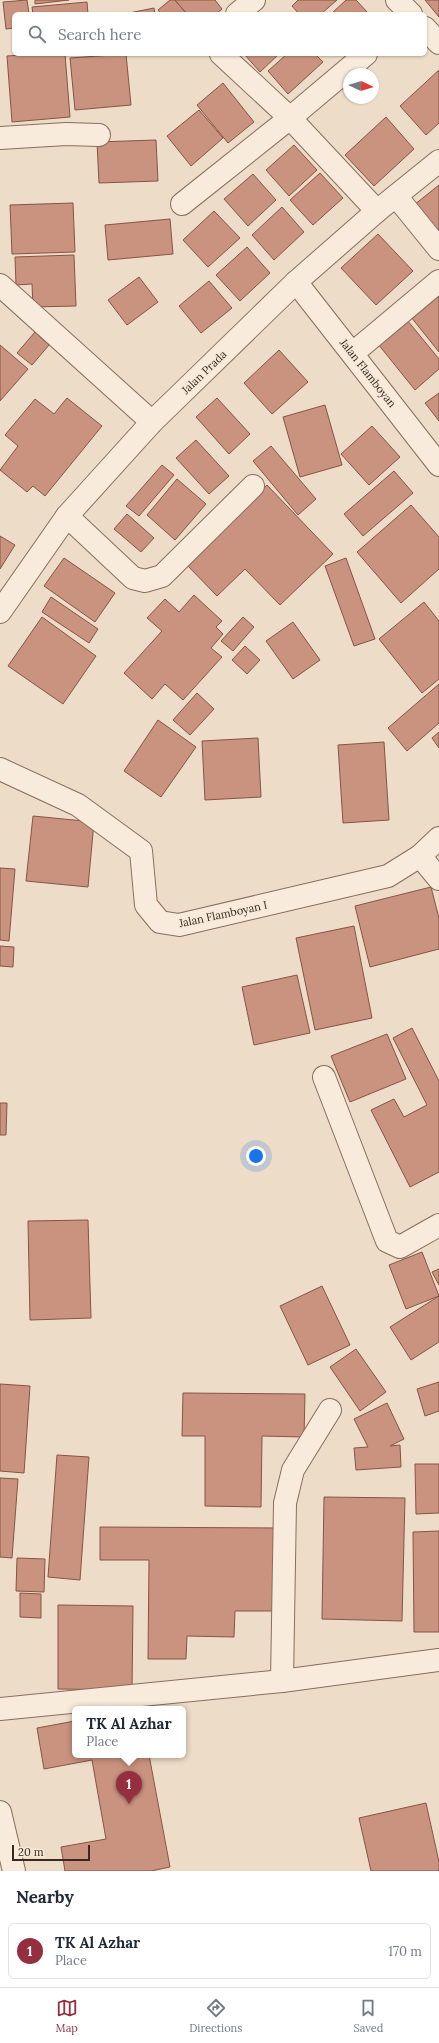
<!DOCTYPE html>
<style>
:root{--surface:#fff;--page:#f6f6f7;--text:#1f2937;--muted:#747a83;--line:#e0e1e3;--accent:#952f3f}
body{margin:0;font-family:Lora,serif;background:var(--page);color:var(--text)}
.compass{position:absolute;left:343px;top:68px;width:36px;height:36px;border-radius:50%;background:var(--surface);box-shadow:0 1px 3px #0004;rotate:94deg}
.scale{position:absolute;left:12px;bottom:10px;width:78px;box-sizing:border-box;padding-left:4px;border:2px solid #392920;border-top:0;font-size:11px;line-height:14px;white-space:nowrap;color:#392920;-webkit-text-stroke:3px #f5e8d7;paint-order:stroke}
.you{position:absolute;left:256px;top:1156px;width:14px;height:14px;margin:-10px;border:3px solid #fff;border-radius:50%;background:#1a73e8;box-shadow:0 0 0 6px #1a73e833}
.badge{display:grid;place-items:center;width:26px;height:26px;border-radius:50%;background:var(--accent);color:#fff;font-size:13px;font-weight:700}
.pin{position:absolute;translate:-50% -33px;filter:drop-shadow(0 1px 2px #0008)}
.pin::after{content:'';position:absolute;top:21px;width:14px;height:12px;background:inherit;clip-path:polygon(0 0,100% 0,50% 100%)}
.popup{position:absolute;left:72px;top:1706px;width:114px;height:52px;box-sizing:border-box;display:grid;place-content:center;border-radius:6px;background:var(--surface);filter:drop-shadow(0 1px 3px #0005);font-size:13px;white-space:nowrap;color:var(--muted)}
.popup b{font-size:15px;color:var(--text)}
.popup::after{content:'';position:absolute;left:50%;top:100%;margin-left:-8px;border:8px solid transparent;border-top-color:var(--surface)}
.list{margin:0;padding:0;list-style:none}
h2{display:flex;justify-content:space-between;align-items:center;height:52px;margin:0;padding:0 16px;font-size:17px}
h2 small{font-size:13px;font-weight:400;color:var(--muted)}
.list li{display:grid;grid-template-columns:26px 1fr auto;gap:12px;align-items:center;box-sizing:border-box;height:56px;margin:0 8px 8px;padding:0 8px;border:1px solid var(--line);border-radius:6px}
.list b{display:block;font-size:15px;white-space:nowrap}
.list p{margin:0;font-size:13px;white-space:nowrap;color:var(--muted)}
.list em{font-size:13px;font-style:normal;color:var(--muted)}
.icon{flex:none;width:22px;height:22px;fill:none;stroke:currentColor;stroke-width:2;stroke-linecap:round;stroke-linejoin:round}
.map{position:relative;flex:none;width:439px;height:1871px;overflow:hidden}
.search{position:absolute;background:var(--surface);box-shadow:0 1px 3px #0004;left:12px;right:12px;top:12px;height:44px;display:flex;align-items:center;gap:10px;box-sizing:border-box;padding:0 14px;border-radius:6px;color:var(--muted);font-size:15px}
.sheet{height:116px;background:var(--surface)}
nav{display:flex;justify-content:space-around;align-items:center;box-sizing:border-box;height:56px;border-top:1px solid var(--line);background:var(--surface);font-size:11px;color:var(--muted)}
nav a{display:grid;justify-items:center;gap:2px}
nav .on{color:var(--accent)}
.map>svg:first-child{display:block}
.building{fill:#ca937f;stroke:#875444}
.lines{fill:none;stroke-linecap:round;stroke-linejoin:round}
.minor-casing{stroke:#886e5d;stroke-width:24}
.tertiary-casing{stroke:#886e5d;stroke-width:24}
.minor{stroke:#f8ebdb;stroke-width:22}
.tertiary{stroke:#f8ebdb;stroke-width:22}
.labels{text-anchor:middle;dominant-baseline:central;stroke-width:3;stroke-linejoin:round;paint-order:stroke}
.street-label{font-size:11px;fill:#392920;stroke:#f5e8d7}
</style>
<div class="map">
<svg width="439" height="1871" viewBox="0 0 439 1871">
<rect width="100%" height="100%" fill="#eddcc7"/>
<!-- building -->
<g class="building">
<polygon points="27,0 29,14 14,14 14,28 6,29 3,2"/>
<polygon points="35,0 69,0 35,4"/>
<polygon points="170,0 175,0 187,14 161,14 158,10"/>
<polygon points="175,0 215,0 222,9 216,14 187,14"/>
<polygon points="298,0 337,0 321,14 299,14 292,6"/>
<polygon points="346,0 356,0 369,14 331,14"/>
<polygon points="425,0 439,0 439,17"/>
<polygon points="87,2 88,14 33,14 32,7"/>
<polygon points="154,8 155,14 124,14"/>
<polygon points="35,54 65,54 70,117 12,122 7,56"/>
<polygon points="126,54 131,105 75,110 70,58"/>
<polygon points="244,54 279,54 260,72"/>
<polygon points="287,54 315,54 323,62 288,94 268,71"/>
<polygon points="439,70 439,123 426,135 400,106"/>
<polygon points="223,83 254,122 228,143 197,105"/>
<polygon points="199,110 223,138 191,166 167,136"/>
<polygon points="386,117 414,149 374,186 345,155"/>
<polygon points="156,140 158,181 99,183 97,142"/>
<polygon points="294,145 317,170 289,196 266,170"/>
<polygon points="320,173 343,198 313,225 290,200"/>
<polygon points="253,174 276,200 248,226 224,199"/>
<polygon points="439,185 439,237 414,205"/>
<polygon points="73,203 75,252 12,254 10,205"/>
<polygon points="282,207 304,232 274,260 252,235"/>
<polygon points="214,211 240,238 208,267 183,240"/>
<polygon points="170,219 173,254 108,260 105,225"/>
<polygon points="378,234 413,271 376,305 341,268"/>
<polygon points="247,247 270,273 240,301 216,275"/>
<polygon points="74,255 76,306 33,307 32,284 16,285 15,257"/>
<polygon points="139,277 158,302 127,325 108,300"/>
<polygon points="209,281 232,308 201,333 179,306"/>
<polygon points="438,296 439,297 439,352 411,317"/>
<polygon points="407,320 439,359 439,369 415,390 378,344"/>
<polygon points="35,332 49,345 32,365 17,353"/>
<polygon points="0,345 28,369 0,401"/>
<polygon points="279,350 308,382 272,414 244,383"/>
<polygon points="439,393 439,421 425,403"/>
<polygon points="67,398 102,426 45,496 33,486 27,492 0,470 18,446 5,435 35,399 54,414"/>
<polygon points="217,398 250,434 229,454 196,417"/>
<polygon points="325,405 342,465 300,477 283,417"/>
<polygon points="372,426 400,457 369,485 341,454"/>
<polygon points="196,440 229,476 209,494 176,458"/>
<polygon points="271,446 316,499 298,515 253,461"/>
<polygon points="162,465 174,475 139,516 126,506"/>
<polygon points="394,471 413,493 363,536 344,514"/>
<polygon points="177,479 206,504 175,540 147,515"/>
<polygon points="267,485 333,554 280,605 245,569 217,596 186,564"/>
<polygon points="411,505 439,537 439,569 401,603 357,552"/>
<polygon points="127,514 154,538 141,552 114,529"/>
<polygon points="0,536 15,545 0,569"/>
<polygon points="64,558 115,593 95,622 44,586"/>
<polygon points="346,558 375,639 354,646 325,566"/>
<polygon points="194,595 222,621 216,627 223,634 211,648 222,657 183,700 165,684 152,699 124,673 162,631 147,618 165,599 179,612"/>
<polygon points="51,597 98,629 89,643 42,612"/>
<polygon points="424,602 439,621 439,679 422,693 379,639"/>
<polygon points="42,617 96,656 63,704 8,666"/>
<polygon points="243,617 254,627 233,651 221,641"/>
<polygon points="293,622 320,660 293,679 266,641"/>
<polygon points="245,646 260,660 247,674 232,660"/>
<polygon points="439,684 439,723 407,751 388,728"/>
<polygon points="197,693 214,709 190,735 173,720"/>
<polygon points="158,720 196,747 161,797 124,771"/>
<polygon points="439,732 439,748 432,738"/>
<polygon points="258,738 261,797 205,800 202,741"/>
<polygon points="384,742 389,820 343,823 338,745"/>
<polygon points="33,816 94,822 88,887 26,881"/>
<polygon points="0,868 15,869 9,941 0,940"/>
<polygon points="431,887 439,918 439,949 370,967 355,906"/>
<polygon points="354,926 372,1018 315,1030 296,938"/>
<polygon points="0,946 14,947 13,967 0,966"/>
<polygon points="297,975 310,1033 254,1045 242,987"/>
<polygon points="412,1028 439,1081 439,1172 410,1187 371,1110 394,1099 404,1117 427,1105 393,1038"/>
<polygon points="387,1034 406,1079 350,1102 331,1056"/>
<polygon points="0,1103 7,1103 6,1135 0,1135"/>
<polygon points="88,1220 91,1318 30,1320 28,1221"/>
<polygon points="422,1252 439,1296 406,1309 389,1265"/>
<polygon points="439,1269 439,1285 432,1272"/>
<polygon points="322,1286 350,1345 308,1365 280,1306"/>
<polygon points="439,1296 439,1342 411,1360 390,1327"/>
<polygon points="356,1349 386,1392 360,1411 330,1367"/>
<polygon points="439,1382 439,1411 425,1416 417,1389"/>
<polygon points="0,1384 30,1386 24,1473 0,1471"/>
<polygon points="183,1393 305,1394 304,1437 262,1436 261,1507 205,1506 205,1436 182,1436"/>
<polygon points="387,1403 404,1439 390,1446 400,1445 401,1467 356,1470 354,1448 368,1447 354,1419"/>
<polygon points="57,1455 89,1457 80,1580 48,1577"/>
<polygon points="415,1464 439,1464 439,1513 416,1514"/>
<polygon points="0,1478 18,1479 12,1558 0,1557"/>
<polygon points="324,1497 405,1498 402,1621 322,1619"/>
<polygon points="100,1527 279,1528 278,1611 235,1611 234,1637 187,1636 186,1659 148,1659 149,1560 100,1560"/>
<polygon points="439,1531 439,1632 414,1632 413,1532"/>
<polygon points="17,1558 45,1559 44,1592 16,1591"/>
<polygon points="20,1593 41,1594 41,1618 20,1617"/>
<polygon points="58,1605 133,1606 132,1690 58,1689"/>
<polygon points="75,1721 75,1755 149,1755 170,1867 151,1871 65,1871 61,1847 106,1839 92,1760 44,1769 37,1728"/>
<polygon points="426,1803 439,1862 439,1871 371,1871 359,1818"/>
</g>
<g class="lines">
<!-- minor casing -->
<g class="minor-casing">
<g id="minor">
<polyline points="397,0 411,14"/>
<polyline points="237,14 254,0"/>
<polyline points="425,28 439,43"/>
<polyline points="221,54 290,118 377,211"/>
<polyline points="0,138 66,134 99,135"/>
<polyline points="396,196 439,249"/>
<polyline points="182,204 290,118 366,54"/>
<polyline points="296,282 439,465"/>
<polyline points="0,285 152,422"/>
<polyline points="353,353 439,281"/>
<polyline points="67,516 133,578 145,581 162,576 253,486"/>
<polyline points="0,769 78,805 141,851 146,905 160,922 179,925 388,876 420,856 439,838"/>
<polyline points="420,856 439,879"/>
<polyline points="324,1077 387,1241 400,1247 439,1225"/>
<polyline points="282,1681 285,1503 293,1470 330,1410"/>
<polyline points="0,1709 282,1681 439,1660"/>
<polyline points="0,1812 14,1871"/>
</g>
</g>
<!-- tertiary casing -->
<g class="tertiary-casing">
<polyline id="tertiary" points="0,612 67,516 152,422 296,282 377,211 439,161"/>
</g>
<!-- minor -->
<use href="#minor" class="minor"/>
<!-- tertiary -->
<use href="#tertiary" class="tertiary"/>
</g>
<g class="labels">
<!-- street labels -->
<g class="street-label">
<text transform="translate(204 372) rotate(-44)">Jalan Prada</text>
<text transform="translate(368 373) rotate(52)">Jalan Flamboyan</text>
<text transform="translate(223 914) rotate(-12)">Jalan Flamboyan I</text>
</g>
</g>
</svg>
<svg class="compass" viewBox="-18 -18 36 36"><path d="M0-13l5 13h-10z" fill="#e53935"/><path d="M0 13l5-13h-10z" fill="#747a83"/></svg>
<div class="scale">20 m</div>
<div class="you"></div>
<div class="pin badge" style="left:129px;top:1804px">1</div>
<div class="popup"><b>TK Al Azhar</b>Place</div>
<div class="search"><svg class="icon" aria-label="search" viewBox="0 0 24 24"><circle cx="10" cy="10" r="6"/><path d="M15 15l6 6"/></svg>Search here</div>
</div>
<section class="sheet">
<h2>Nearby<small></small></h2>
<ul class="list">
<li><span class="badge">1</span><div><b>TK Al Azhar</b><p>Place</p></div><em>170 m</em></li>
</ul>
</section>
<nav>
<a class="on"><svg class="icon" aria-label="map" viewBox="0 0 24 24"><path d="M3 6l6-2 6 2 6-2v14l-6 2-6-2-6 2zM9 4v14M15 6v14"/></svg>Map</a>
<a><svg class="icon" aria-label="directions" viewBox="0 0 24 24"><path d="M12 3l9 9-9 9-9-9zM9 14v-3h6M13 9l2 2-2 2"/></svg>Directions</a>
<a><svg class="icon" aria-label="saved" viewBox="0 0 24 24"><path d="M7 4h10v16l-5-4-5 4z"/></svg>Saved</a>
</nav>
